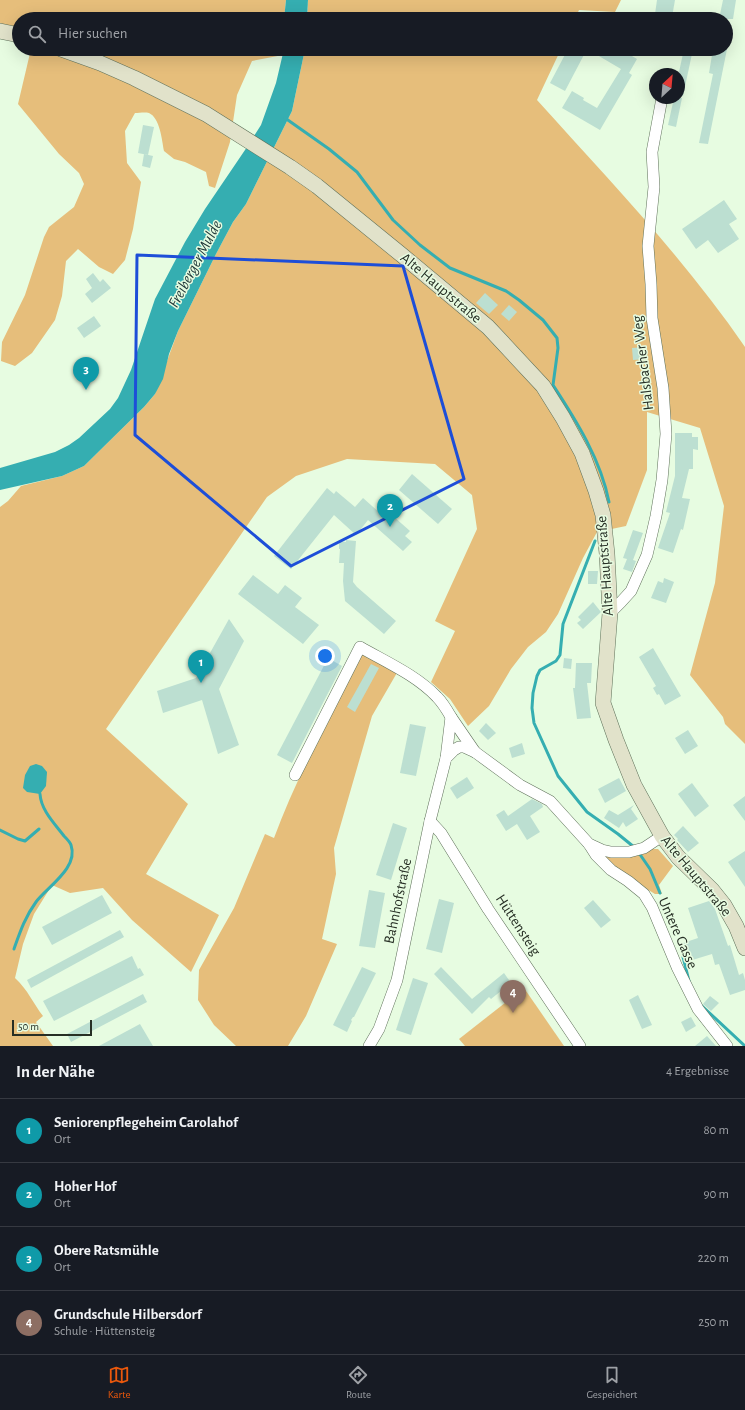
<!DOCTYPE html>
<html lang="de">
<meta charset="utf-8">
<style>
:root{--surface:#171b24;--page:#20242c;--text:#f1f3f6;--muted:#9ea1a6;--line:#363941;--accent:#ea580c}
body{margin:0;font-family:"Alegreya Sans",sans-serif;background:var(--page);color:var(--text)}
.compass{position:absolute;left:649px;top:68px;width:36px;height:36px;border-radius:50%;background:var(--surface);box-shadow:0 4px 16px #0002;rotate:26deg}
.scale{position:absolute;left:12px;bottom:10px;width:80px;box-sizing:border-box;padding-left:4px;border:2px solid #272f25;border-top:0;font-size:11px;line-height:14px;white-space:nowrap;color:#272f25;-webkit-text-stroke:3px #e7fce1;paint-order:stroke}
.you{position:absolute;left:325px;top:656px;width:14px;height:14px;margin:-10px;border:3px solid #fff;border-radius:50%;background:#1a73e8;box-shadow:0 0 0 6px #1a73e833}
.badge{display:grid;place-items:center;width:26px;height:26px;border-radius:50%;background:var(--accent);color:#fff;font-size:13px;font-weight:700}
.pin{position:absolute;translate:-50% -33px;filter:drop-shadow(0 1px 2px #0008)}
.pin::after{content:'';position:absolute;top:21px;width:14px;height:12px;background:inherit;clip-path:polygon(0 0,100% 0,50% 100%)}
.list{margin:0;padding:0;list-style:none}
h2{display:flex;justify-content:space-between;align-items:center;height:52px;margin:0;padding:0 16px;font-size:17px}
h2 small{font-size:13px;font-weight:400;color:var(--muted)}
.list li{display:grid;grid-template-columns:26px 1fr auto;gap:12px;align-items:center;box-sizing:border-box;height:64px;padding:0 16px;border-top:1px solid var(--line)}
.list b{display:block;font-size:15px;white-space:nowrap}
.list p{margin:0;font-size:13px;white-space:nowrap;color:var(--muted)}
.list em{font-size:13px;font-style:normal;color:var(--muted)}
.icon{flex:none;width:22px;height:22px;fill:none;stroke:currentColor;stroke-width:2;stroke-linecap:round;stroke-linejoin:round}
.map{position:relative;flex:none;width:745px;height:1046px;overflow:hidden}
.search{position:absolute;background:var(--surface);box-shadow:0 4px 16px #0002;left:12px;right:12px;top:12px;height:44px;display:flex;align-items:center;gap:10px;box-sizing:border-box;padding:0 14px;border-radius:22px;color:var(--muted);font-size:15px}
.sheet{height:308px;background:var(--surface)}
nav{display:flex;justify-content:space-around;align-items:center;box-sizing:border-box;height:56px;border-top:1px solid var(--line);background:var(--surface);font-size:11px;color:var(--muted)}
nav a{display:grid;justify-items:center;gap:2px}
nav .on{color:var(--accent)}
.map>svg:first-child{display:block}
.green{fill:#e6be7b}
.water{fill:#35aeb1}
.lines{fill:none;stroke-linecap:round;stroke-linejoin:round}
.stream{stroke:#35aeb1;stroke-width:3}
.building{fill:#bcdfd1}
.minor-casing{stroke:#5f715a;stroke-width:12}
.secondary-casing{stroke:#5f715a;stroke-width:16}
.minor{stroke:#fff;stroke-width:11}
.secondary{stroke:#e1e2ca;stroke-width:15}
.marked{fill:none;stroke:#1d4ed8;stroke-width:3;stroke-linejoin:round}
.labels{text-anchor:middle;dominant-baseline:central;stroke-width:3;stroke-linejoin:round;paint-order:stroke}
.street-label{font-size:15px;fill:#272f25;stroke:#e7fce1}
.water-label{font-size:16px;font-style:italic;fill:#20393a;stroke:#e7fce1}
</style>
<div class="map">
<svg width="745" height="1046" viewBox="0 0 745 1046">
<rect width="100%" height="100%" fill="#e7fce1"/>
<!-- green -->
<g class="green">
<polygon points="0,0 286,0 284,19 19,19 19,30 0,25"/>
<polygon points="308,0 621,0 615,12 579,10 575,19 307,19"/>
<path d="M31,49h253l-1,6 -31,6 -15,34 -7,47 -15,46 -6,-2 -3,-14 -21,-10 -11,-3 -10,-8c-2,-11 -4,-33 -15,-38 -4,-1 -10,0 -14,0l-10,18 2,32 14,19 -8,47 -8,31 -12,14 -14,-7 -21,-18 -12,12 -4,35 -7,24 -23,33 -17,13 -14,-5 1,-19 23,-47 19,-58 5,-10 25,-20 10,-23 -5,-11 -20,-19 -41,-50z"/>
<path d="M305,49h256l-24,51c72,80 147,158 208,247v397l-20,-20 -2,-7 -33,-42 25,-92 9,-77 -24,-78 -53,-16v58l-21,56 -29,6 -14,26 -25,56 -12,18 -18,15 -17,22 -22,37 -21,20 -18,-27 -19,-17 24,-51 -20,-10 42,-92 -5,-34 -37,-31 -88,-5 -51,17 -29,21 -161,232 82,75 -42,70 73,41 -28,57 -59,-52 -29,-32 -33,5 -18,-8 -18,29 -11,30 -8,34c13,12 18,25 28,38l-7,6 17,24h-53v-539l8,-6 13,-15 41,-10 22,-10 60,-59 11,-13 23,-63 38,-77 17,-32 13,-18 46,-93z"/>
<path d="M363,652l35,19 -26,45 -38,132 2,26 -14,65 15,5 -31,72 -18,30h-52l-22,-21 -16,-25 1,-30 35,-62 31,-74 9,4c24,-65 58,-125 89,-186z"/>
<polygon points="650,849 658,849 673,866 659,885 662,894 655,894 611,867 605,856 623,856"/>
<polygon points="524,988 564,1046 465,1046 459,1039"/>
</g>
<!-- water -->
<g class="water">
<polygon points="286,0 308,0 307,19 284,19"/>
<polygon points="284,49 305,49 292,111 246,204 233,222 216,254 178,331 169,354 163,379 155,394 144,407 84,466 62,476 0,490 0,468 55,452 69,445 79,438 110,409 118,398 131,370 155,299 185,242 205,209 245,150 261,125 276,83"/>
<polygon points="36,764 42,766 47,772 46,786 40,794 27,792 23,788 25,775 30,766"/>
</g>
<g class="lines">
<!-- stream -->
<g class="stream">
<path d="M285,118l44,31 28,23 36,48 27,25 30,23 56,23 13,9 24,20 14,18 1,10 -5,37c23,35 48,75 56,117"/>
<polyline points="595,541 563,624 560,655 556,661 540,670 537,676 533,693 532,708 534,723 558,776 587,812 618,834 634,847"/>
<polyline points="0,830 18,839 25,841 39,829"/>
<polyline points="639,853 650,869 660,893"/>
<path d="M14,949c6,-17 11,-32 22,-47 11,-15 43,-34 35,-57 -1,-3 -5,-7 -7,-9 -10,-13 -23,-26 -24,-42"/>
<polyline points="683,957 689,981"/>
<polyline points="702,1006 745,1046"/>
</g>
</g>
<!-- building -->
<g class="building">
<polygon points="657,0 675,0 672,17 655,14"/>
<polygon points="723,0 736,0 733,19 719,19"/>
<polygon points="568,49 620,49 637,59 629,73 632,75 600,130 562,108 572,91 584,98 583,100 597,108 621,69 587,49 565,91 550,83"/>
<polygon points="684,49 693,49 683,96 679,96 679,72"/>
<polygon points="713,49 727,49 708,144 699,143 713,74 709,73"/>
<polygon points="674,98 682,98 676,127 668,125"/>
<polygon points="143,125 154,127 148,155 138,153"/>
<polygon points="144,154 153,156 150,168 142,166"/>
<polygon points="724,200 737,219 729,224 739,239 718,253 708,240 696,249 682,229"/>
<polygon points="93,273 100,282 103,279 111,288 92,303 85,294 92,288 86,279"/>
<polygon points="485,293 498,305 489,314 476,303"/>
<polygon points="509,305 517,312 509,321 501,314"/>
<polygon points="94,316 101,326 84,338 77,328"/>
<polygon points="645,347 646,359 633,360 632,348"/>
<polygon points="675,433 692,433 692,437 698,437 698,450 693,449 693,469 689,469 682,498 690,499 683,530 681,529 673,553 658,548 670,513 666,512 675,476"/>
<polygon points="412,474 452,509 438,524 399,490"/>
<polygon points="327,488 334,494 336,491 355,507 363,498 389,521 393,516 410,531 405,536 412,542 403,551 368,520 356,535 334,515 291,569 274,556"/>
<polygon points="633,530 643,533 633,560 636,561 632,572 623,569 627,559 623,558"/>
<polygon points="346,540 356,541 353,582 357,587 396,621 384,634 345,601 343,581 344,563 339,563 340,549 339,549 339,541 346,542"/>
<polygon points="588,571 598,571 597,584 588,584"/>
<polygon points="253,575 278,594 285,585 302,598 295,607 319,625 303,644 238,594"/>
<polygon points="664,578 674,582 666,603 651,598 658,581 663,583"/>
<polygon points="593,602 601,612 583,629 577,623 581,620 578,617"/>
<polygon points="229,619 244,641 219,689 239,745 218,754 202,700 163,713 157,691 196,678"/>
<polygon points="653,648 681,696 665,705 659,694 657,695 653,688 656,686 639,657"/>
<polygon points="328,658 342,666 292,763 277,755"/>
<polygon points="564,658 572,659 571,669 563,668"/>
<polygon points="576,663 592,663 591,683 587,683 591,718 577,719 573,688 575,688"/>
<polygon points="371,664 379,668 355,712 347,707"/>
<polygon points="486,723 496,733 488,740 479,731"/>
<polygon points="410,724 426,727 416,776 400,773"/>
<polygon points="688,730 698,746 685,754 675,738"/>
<polygon points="522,743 525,754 512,758 509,748"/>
<polygon points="467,777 474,788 457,799 450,788"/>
<polygon points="619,778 626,791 605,803 598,789"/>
<polygon points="692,783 709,806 695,817 678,794"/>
<polygon points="745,796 745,821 733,805"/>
<polygon points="532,799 542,804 543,807 530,816 540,832 527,840 517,824 506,831 496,815 504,810 508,816"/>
<polygon points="634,805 631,809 638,819 626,827 623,822 619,828 604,818 609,810 618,815"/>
<polygon points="393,823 407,828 391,880 376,875"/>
<polygon points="683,826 699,843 688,852 677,840 678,839 674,835"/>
<polygon points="745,851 745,887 728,862"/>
<polygon points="369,890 385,893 375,948 359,946"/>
<polygon points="102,895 112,913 52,945 42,927"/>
<polygon points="439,899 454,903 442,953 426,949"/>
<polygon points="593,900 611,920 601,928 584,908"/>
<polygon points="709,901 715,909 728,946 730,945 739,975 743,973 745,980 745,990 730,995 719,964 715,965 712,954 689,961 683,943 698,938 688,908"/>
<polygon points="120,930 124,937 31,988 27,980"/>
<polygon points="132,956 138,969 140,968 144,975 54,1021 43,1001"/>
<polygon points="362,967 376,973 354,1017 353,1017 351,1020 352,1021 347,1032 333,1025"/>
<polygon points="441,967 472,999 504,973 511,983 491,999 489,997 472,1014 434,974"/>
<polygon points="413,978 428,983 411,1035 396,1030"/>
<polygon points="143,994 147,1002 71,1042 67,1034"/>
<polygon points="638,995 652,1025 642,1029 629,1000"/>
<polygon points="710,996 719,1003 711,1011 703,1004"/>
<polygon points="691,1017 696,1026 686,1032 681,1022"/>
<polygon points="140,1024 153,1046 99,1046"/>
<polygon points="707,1036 716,1046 695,1046"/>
</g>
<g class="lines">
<!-- minor casing -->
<g class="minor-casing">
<g id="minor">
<polyline points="610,613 621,602 631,591 647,555 656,516 662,480 666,434 663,388 652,318 651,284 648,246 654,187 652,152 662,98"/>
<polyline points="446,758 451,717 475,752"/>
<path d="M295,775l65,-128c26,15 56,28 77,50 6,6 10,13 14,20"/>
<polyline points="430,821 441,833 488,909 580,1046"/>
<polyline points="589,844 596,855 611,870 628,881 644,894 652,907 677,967 698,1009 727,1046"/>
<polyline points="369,1046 379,1029 397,980 430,821 446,758 454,750 459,747 464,747 475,752 520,785 550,801 589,844 602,850 611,852 629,852 644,848 662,836"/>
</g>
</g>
<!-- secondary casing -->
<g class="secondary-casing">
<g id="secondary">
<polyline points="0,31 19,35"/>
<polyline points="61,49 100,63 134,78 206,114 290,167 317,186 403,256 488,327 543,386 563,418 582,453 596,491 603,515 607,554 610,613 603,703 616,740 634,785 662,836 678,857 712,890 724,905 736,926 745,948"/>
</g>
</g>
<!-- minor -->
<use href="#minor" class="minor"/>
<!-- secondary -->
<use href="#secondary" class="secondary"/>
</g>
<!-- marked area -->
<path class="marked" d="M137,255l266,11 61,213 -173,87 -156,-131z"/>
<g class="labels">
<!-- street labels -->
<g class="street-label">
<text transform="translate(441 288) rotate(40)">Alte Hauptstraße</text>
<text transform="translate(643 363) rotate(-97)">Halsbacher Weg</text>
<text transform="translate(605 566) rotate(-94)">Alte Hauptstraße</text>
<text transform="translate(696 876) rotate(50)">Alte Hauptstraße</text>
<text transform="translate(398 901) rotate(-78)">Bahnhofstraße</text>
<text transform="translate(518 925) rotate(57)">Hüttensteig</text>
<text transform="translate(678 933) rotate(66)">Untere Gasse</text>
</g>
<!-- water labels -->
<g class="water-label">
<text transform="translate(195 264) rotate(-62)">Freiberger Mulde</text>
</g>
</g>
</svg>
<svg class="compass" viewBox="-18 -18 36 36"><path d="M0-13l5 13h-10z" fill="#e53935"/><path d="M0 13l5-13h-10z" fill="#9ea1a6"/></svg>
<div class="scale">50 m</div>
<div class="you"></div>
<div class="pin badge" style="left:201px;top:683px;background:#0f9aa8">1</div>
<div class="pin badge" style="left:390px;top:527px;background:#0f9aa8">2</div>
<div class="pin badge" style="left:86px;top:390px;background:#0f9aa8">3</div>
<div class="pin badge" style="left:513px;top:1013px;background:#8d6e63">4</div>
<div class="search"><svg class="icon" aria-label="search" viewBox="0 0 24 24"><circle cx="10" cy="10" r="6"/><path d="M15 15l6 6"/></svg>Hier suchen</div>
</div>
<section class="sheet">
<h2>In der Nähe<small>4 Ergebnisse</small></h2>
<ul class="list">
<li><span class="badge" style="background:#0f9aa8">1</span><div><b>Seniorenpflegeheim Carolahof</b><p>Ort</p></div><em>80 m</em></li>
<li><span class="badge" style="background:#0f9aa8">2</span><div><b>Hoher Hof</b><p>Ort</p></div><em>90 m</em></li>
<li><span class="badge" style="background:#0f9aa8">3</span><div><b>Obere Ratsmühle</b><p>Ort</p></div><em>220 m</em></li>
<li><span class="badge" style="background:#8d6e63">4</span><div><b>Grundschule Hilbersdorf</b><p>Schule · Hüttensteig</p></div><em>250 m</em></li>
</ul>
</section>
<nav>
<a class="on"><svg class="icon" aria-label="map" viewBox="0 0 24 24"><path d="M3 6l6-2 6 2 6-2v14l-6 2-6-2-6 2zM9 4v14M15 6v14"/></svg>Karte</a>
<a><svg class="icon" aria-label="directions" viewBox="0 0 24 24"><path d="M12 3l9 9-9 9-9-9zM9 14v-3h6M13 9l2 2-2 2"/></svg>Route</a>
<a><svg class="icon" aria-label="saved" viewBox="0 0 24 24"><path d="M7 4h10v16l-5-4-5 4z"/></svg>Gespeichert</a>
</nav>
